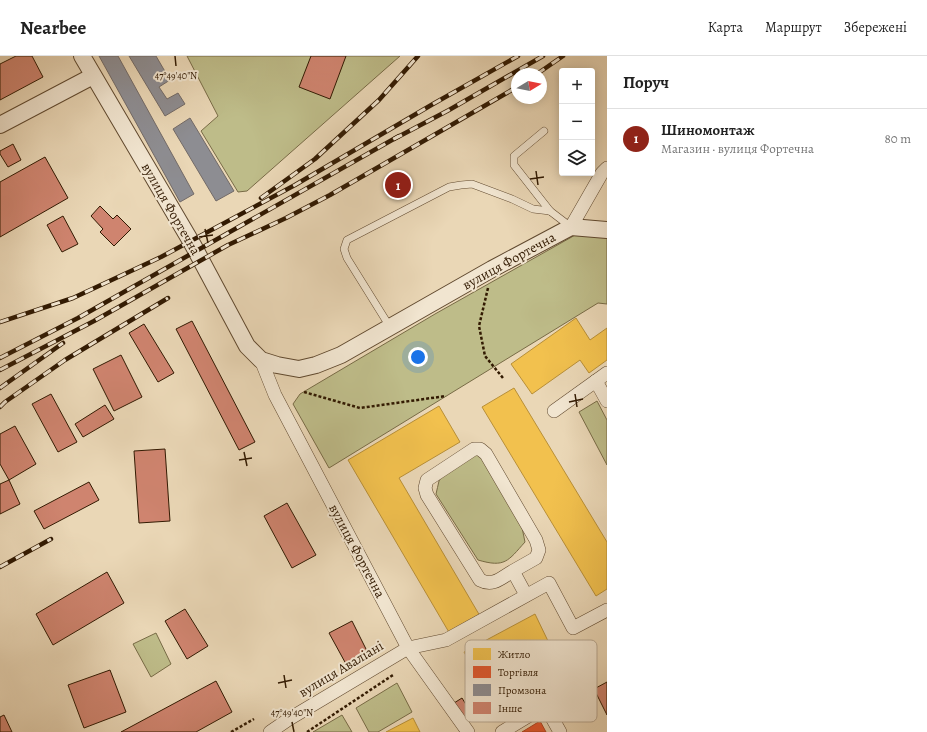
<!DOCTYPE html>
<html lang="uk">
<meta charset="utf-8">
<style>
:root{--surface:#fff;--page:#f2f2f2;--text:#222;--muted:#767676;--line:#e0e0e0;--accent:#8f2418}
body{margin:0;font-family:Alegreya,serif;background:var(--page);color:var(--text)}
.controls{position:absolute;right:12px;top:12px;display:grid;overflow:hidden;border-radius:4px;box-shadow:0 2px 10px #0003}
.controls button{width:36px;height:36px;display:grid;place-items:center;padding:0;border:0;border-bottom:1px solid var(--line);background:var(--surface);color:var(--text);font:20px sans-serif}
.compass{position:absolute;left:511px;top:12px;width:36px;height:36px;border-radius:50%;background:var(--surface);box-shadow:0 2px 10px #0003;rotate:80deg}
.you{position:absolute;left:418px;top:301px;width:14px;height:14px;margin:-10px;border:3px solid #fff;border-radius:50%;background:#1a73e8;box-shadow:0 0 0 6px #1a73e833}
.badge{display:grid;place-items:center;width:26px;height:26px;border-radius:50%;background:var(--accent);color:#fff;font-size:13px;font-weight:700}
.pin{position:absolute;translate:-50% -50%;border:2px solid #fff;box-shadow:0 1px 4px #0006}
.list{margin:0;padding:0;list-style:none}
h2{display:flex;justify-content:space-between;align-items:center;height:52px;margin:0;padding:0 16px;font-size:17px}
h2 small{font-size:13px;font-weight:400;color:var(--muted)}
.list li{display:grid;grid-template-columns:26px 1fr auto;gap:12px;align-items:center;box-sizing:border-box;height:60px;padding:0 16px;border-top:1px solid var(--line)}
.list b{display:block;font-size:15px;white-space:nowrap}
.list p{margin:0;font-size:13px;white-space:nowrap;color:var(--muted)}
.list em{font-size:13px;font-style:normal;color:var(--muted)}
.icon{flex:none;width:22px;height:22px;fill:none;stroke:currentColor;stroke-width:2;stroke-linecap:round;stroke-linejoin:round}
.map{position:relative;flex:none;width:607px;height:676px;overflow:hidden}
header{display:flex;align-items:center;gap:24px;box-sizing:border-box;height:56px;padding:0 20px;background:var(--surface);border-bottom:1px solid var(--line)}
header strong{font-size:19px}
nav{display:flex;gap:22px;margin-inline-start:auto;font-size:14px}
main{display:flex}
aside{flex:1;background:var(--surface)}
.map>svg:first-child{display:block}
.green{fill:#bebc89;stroke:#786b46}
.homes{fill:#f2c14e;stroke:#b88f37}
.shops{fill:#e4572e;stroke:#af4521}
.industry{fill:#8d8d92;stroke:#726a67}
.building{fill:#cf846f;stroke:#321a02}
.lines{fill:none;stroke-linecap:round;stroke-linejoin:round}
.service-casing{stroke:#60492f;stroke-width:8}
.minor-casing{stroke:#60492f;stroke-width:14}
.tertiary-casing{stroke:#60492f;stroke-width:18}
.path{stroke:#321a02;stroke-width:2.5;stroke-dasharray:3 2;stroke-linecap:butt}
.service{stroke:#f1e5d0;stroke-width:7}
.minor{stroke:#f1e5d0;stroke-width:13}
.tertiary{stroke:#f1e5d0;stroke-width:16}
.rail-casing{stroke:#321a02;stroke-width:4.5}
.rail{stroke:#f1e5d0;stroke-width:3;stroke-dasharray:9;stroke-linecap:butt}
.ticks{fill:none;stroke:#321a02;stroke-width:1.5}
.labels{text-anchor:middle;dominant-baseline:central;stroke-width:4;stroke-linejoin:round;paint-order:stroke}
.street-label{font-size:14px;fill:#321a02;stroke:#f1e5d0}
.key{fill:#f1e5d0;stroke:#b8a892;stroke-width:1}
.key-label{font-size:11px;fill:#321a02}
.ticks-label{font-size:10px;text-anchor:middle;fill:#321a02;stroke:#f1e5d0;stroke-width:4;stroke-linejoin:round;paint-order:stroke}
</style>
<header>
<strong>Nearbee</strong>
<nav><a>Карта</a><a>Маршрут</a><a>Збережені</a></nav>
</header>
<main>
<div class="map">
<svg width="607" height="676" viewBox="0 0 607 676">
<rect width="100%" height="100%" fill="#ead7b6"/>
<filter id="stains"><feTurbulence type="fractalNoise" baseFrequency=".005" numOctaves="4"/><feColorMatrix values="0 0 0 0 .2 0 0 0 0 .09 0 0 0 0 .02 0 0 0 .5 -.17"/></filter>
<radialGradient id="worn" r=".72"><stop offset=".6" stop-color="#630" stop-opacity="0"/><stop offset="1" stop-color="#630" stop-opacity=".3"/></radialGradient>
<!-- green -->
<g class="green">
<polygon points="187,0 400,0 247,135 238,136 201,75 218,60"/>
<polygon points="577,178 607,182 607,248 598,247 329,412 293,348 300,338 435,258"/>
<polygon points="597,345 607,364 607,409 579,356"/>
<path d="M477,399l12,7 31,56 5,24c-17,19 -20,26 -47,18l-42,-66c1,-4 2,-9 3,-13 6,-14 24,-23 38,-26z"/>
<polygon points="156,577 171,608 151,621 133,588"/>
<polygon points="397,627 412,656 378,676 369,676 356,652"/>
<polygon points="342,659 352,676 313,676"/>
</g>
<!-- homes -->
<g class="homes">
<polygon points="576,262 590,284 607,272 607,304 589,317 580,304 532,338 511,308"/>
<polygon points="514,332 607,486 607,533 596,540 482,351"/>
<polygon points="439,350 460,386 399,422 480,560 450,578 348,404"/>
<polygon points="535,558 548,585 504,609 526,647 501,661 464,596"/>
<polygon points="413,662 420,676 386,676"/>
</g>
<!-- shops -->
<polygon class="shops" points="540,665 546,676 522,676"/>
<!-- industry -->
<g class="industry">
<polygon points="99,0 118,0 194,138 180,146"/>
<polygon points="129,0 156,0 170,24 159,31 167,43 178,37 185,48 165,60"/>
<polygon points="190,62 234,135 216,145 173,73"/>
</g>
<!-- building -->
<g class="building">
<polygon points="16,0 32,0 43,21 0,44 0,8"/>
<polygon points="311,0 346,0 330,43 299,31"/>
<polygon points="13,88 21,104 8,111 0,98 0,95"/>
<polygon points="45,101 68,142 0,181 0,126"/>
<polygon points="100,150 113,163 117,159 131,173 114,190 100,176 103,173 91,160"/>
<polygon points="63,160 78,188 62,196 47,169"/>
<polygon points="192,265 255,386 239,394 176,273"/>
<polygon points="144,268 174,317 158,326 129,277"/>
<polygon points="121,299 142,341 114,355 93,313"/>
<polygon points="51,338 77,386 58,396 32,348"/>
<polygon points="105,349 114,363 83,381 75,368"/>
<polygon points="15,370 36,408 9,424 0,408 0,378"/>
<polygon points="165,393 170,465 139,467 134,395"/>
<polygon points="9,424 20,448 0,458 0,428"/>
<polygon points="89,426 99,444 44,473 34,455"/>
<polygon points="287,447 316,499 292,512 264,460"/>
<polygon points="107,516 124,547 53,589 36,558"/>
<polygon points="185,553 208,590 187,603 165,565"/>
<polygon points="352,565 368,597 346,608 329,577"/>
<polygon points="110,614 126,656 84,672 68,629"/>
<polygon points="216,625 232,656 196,676 121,676"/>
<polygon points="607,626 607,659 594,633"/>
<polygon points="462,642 473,660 466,665 454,647"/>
<polygon points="4,659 12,676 0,676 0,661"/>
</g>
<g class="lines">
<!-- service casing -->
<g class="service-casing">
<g id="service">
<polyline points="544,75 514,100 514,109 550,155"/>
<polyline points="390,271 347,202 344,193 347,184 449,131 461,129 472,128 512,143 533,153 550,155 571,171"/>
</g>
</g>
<!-- minor casing -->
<g class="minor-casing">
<g id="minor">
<polyline points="571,171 602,117 607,112"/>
<polyline points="261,304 275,339 408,592 468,676"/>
<polyline points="596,325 607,345"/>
<polyline points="554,355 607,317"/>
<path d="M513,515l23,-13 3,-8 -3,-10 -50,-86 -6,-5h-6l-47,31 -2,8 2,7 53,85c13,7 21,-2 33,-9l13,24"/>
<polyline points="555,594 524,612 560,676"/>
<polyline points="270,676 289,663 408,592 446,584 549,527 573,572 607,554"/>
<polyline points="502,676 545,650"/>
</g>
</g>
<!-- tertiary casing -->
<g class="tertiary-casing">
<g id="tertiary">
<polyline points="82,0 193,189 247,290 261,304 277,309 299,313 316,309 341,299 492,213 571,171 607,174"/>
<polyline points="0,69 93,20"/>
</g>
</g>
<!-- path -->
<g class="path">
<polyline points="488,232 479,270 485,300 503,322"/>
<polyline points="304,336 360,352 446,340"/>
<polyline points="231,676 254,663"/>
<polyline points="307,676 393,619"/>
</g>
<!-- service -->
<use href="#service" class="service"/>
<!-- minor -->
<use href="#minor" class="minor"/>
<!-- tertiary -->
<use href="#tertiary" class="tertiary"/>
<!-- rail casing -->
<g class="rail-casing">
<g id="rail">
<polyline points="537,18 563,0"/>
<polyline points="394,83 449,54 543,0"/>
<polyline points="261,142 315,103 379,44 418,0"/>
<polyline points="0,266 73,242 161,201 295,129 433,48 518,0"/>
<polyline points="0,302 78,262 399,80"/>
<polyline points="0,314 94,265 228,189 286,162 330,139 517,31"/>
<polyline points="0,332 63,287"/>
<polyline points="0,351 5,346 65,304 168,242"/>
<polyline points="0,511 51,483"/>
</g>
</g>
<!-- rail -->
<use href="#rail" class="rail"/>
</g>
<!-- ticks -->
<path class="ticks" d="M175,0l1,10M536,115l2,14M530,123l14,-2M205,173l3,14M199,181l14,-2M575,338l2,13M569,346l14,-3M244,396l3,14M239,404l13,-2M284,619l2,13M278,627l14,-3M292,666l2,10"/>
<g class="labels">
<!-- street labels -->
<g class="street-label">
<text transform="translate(171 153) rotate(60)">вулиця Фортечна</text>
<text transform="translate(509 205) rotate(-29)">вулиця Фортечна</text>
<text transform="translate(357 495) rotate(62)">вулиця Фортечна</text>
<text transform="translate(341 613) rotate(-31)">вулиця Аваліані</text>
</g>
</g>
<!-- legend -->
<rect x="465" y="584" width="132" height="82" rx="6" class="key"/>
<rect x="473" y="592" width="18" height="12" fill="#f2c14e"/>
<rect x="473" y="610" width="18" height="12" fill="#e4572e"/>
<rect x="473" y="628" width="18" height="12" fill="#8d8d92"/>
<rect x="473" y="646" width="18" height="12" fill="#cf846f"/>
<g class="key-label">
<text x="498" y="602">Житло</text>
<text x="498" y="620">Торгівля</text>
<text x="498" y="638">Промзона</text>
<text x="498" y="656">Інше</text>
</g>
<g class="ticks-label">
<text x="176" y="23">47°49'40"N</text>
<text x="292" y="660">47°49'40"N</text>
</g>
<rect width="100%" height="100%" filter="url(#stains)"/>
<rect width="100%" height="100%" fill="url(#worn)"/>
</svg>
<div class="controls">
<button>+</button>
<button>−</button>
<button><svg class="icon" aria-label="layers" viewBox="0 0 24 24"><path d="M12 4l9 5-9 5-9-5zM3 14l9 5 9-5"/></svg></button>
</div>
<svg class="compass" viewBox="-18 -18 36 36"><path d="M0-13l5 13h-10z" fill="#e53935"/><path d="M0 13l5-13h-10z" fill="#767676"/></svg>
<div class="you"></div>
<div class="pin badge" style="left:398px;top:129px">1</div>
</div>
<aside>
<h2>Поруч<small></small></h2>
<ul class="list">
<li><span class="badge">1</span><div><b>Шиномонтаж</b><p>Магазин · вулиця Фортечна</p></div><em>80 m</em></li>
</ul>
</aside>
</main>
